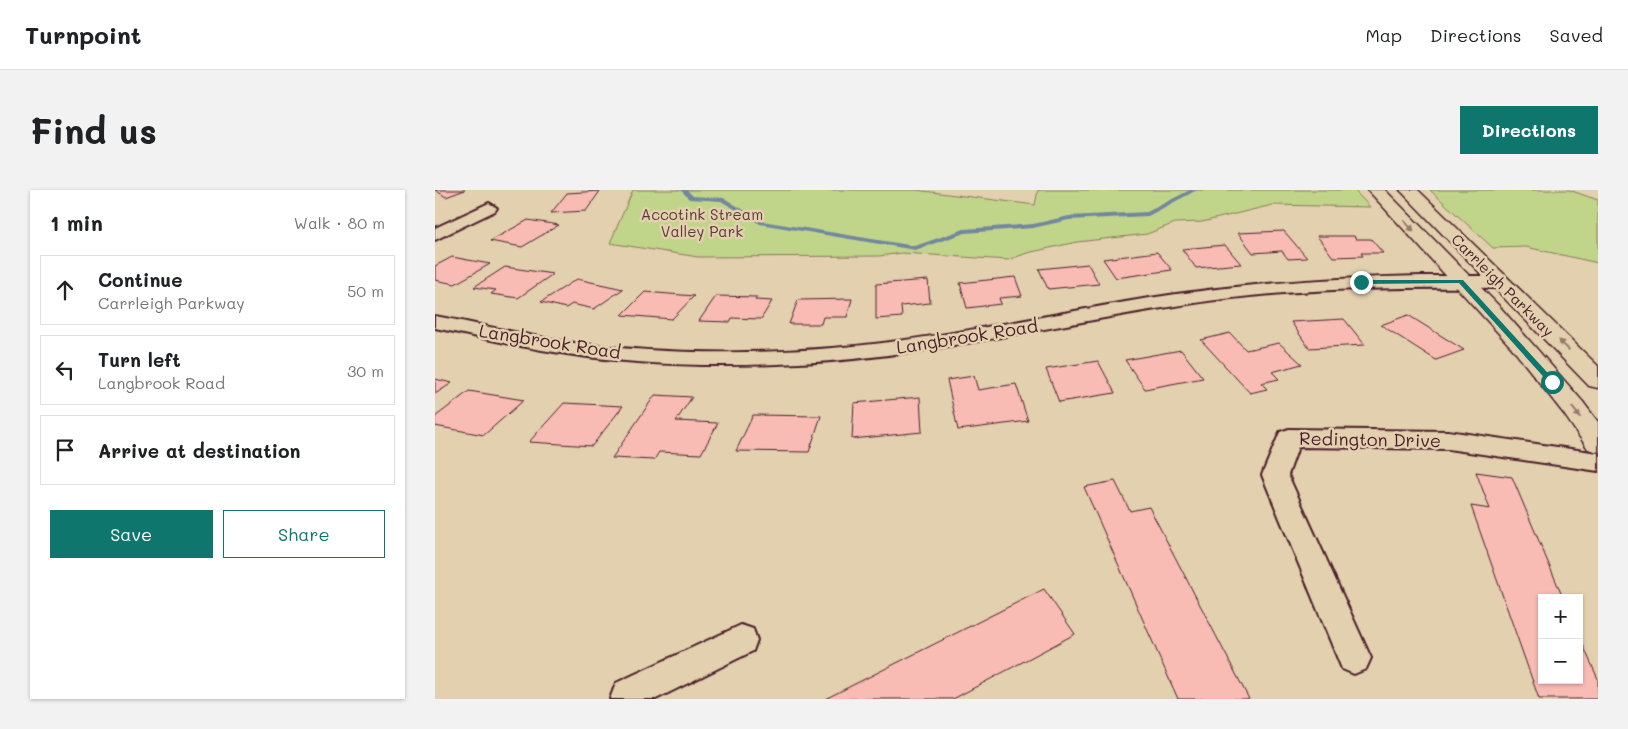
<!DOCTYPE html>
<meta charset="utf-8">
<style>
:root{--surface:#fff;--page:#f2f2f2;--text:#202124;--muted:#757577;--line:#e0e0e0;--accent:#0f766e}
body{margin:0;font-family:Mali,sans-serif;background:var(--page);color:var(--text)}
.controls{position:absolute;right:15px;bottom:15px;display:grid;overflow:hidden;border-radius:0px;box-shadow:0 1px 4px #0004}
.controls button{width:45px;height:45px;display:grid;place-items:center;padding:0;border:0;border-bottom:1px solid var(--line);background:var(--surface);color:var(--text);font:25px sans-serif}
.stop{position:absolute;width:15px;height:15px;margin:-11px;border:4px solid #0f766e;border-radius:50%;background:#fff}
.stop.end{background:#0f766e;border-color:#fff;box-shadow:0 1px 5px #0008}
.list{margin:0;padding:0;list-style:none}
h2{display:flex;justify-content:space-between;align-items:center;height:65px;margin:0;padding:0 20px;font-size:21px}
h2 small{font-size:16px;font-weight:400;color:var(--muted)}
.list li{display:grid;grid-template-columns:32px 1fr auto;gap:15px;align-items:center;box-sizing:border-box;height:70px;margin:0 10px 10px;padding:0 10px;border:1px solid var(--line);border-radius:0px}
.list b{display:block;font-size:19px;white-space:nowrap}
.list p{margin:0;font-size:16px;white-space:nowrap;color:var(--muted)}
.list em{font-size:16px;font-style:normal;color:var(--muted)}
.actions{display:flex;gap:10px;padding:15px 20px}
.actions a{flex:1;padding:11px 0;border:1px solid var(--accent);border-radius:0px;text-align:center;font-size:18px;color:var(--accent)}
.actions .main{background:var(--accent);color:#fff}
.icon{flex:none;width:28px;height:28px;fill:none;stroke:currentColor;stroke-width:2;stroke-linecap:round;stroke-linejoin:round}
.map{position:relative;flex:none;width:1163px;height:509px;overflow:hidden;border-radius:0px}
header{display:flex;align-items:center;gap:30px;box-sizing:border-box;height:70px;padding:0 25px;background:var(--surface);border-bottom:1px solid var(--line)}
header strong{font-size:24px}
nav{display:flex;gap:28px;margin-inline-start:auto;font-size:18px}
.intro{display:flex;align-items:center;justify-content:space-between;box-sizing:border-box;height:120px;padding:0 30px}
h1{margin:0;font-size:35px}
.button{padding:12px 22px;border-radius:0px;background:var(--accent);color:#fff;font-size:18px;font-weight:700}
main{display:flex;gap:30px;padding:0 30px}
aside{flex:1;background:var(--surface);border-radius:0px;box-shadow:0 1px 4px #0004}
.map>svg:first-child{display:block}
.green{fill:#c1d58a;stroke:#867a5a}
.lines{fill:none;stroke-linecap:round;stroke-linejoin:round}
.stream{fill:#72879f;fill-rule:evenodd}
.building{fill:#f8bcb5;stroke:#4a1f2b}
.street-casing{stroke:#4a1f2b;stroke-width:4}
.secondary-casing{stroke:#4a1f2b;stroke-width:3}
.street{fill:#e3d0ae;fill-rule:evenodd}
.secondary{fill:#e3d0ae;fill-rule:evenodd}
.oneway{fill:#96786c}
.route{fill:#0f766e}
.labels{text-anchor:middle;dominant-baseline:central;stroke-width:5;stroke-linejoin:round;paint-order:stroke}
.far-park-label{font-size:15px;fill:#5c3a39;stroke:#e3d0ae}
.far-street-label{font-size:15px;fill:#4a1f2b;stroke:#e3d0ae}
.street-label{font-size:18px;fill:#4a1f2b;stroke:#e3d0ae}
</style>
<header>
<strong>Turnpoint</strong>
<nav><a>Map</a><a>Directions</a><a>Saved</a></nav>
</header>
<div class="intro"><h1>Find us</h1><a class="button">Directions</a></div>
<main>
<aside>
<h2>1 min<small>Walk · 80 m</small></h2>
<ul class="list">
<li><svg class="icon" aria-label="ahead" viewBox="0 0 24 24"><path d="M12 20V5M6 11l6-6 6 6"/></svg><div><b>Continue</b><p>Carrleigh Parkway</p></div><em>50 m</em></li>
<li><svg class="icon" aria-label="left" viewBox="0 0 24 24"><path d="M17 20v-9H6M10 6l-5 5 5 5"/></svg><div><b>Turn left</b><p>Langbrook Road</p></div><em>30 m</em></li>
<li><svg class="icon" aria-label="arrive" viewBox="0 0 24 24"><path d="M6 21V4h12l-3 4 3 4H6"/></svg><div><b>Arrive at destination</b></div></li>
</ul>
<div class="actions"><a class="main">Save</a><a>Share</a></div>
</aside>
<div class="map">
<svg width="1163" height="509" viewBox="0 0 1163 509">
<rect width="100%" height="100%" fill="#e3d0ae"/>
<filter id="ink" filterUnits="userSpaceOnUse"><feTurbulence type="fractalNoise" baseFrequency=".02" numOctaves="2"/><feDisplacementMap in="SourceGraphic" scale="10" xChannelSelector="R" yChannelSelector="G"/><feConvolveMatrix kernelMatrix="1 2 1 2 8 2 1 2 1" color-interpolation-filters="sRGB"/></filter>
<g filter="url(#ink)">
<!-- green -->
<g class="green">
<polygon points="198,0 481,0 600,15 603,0 919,0 935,17 837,15 767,32 740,33 712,44 642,52 592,63 573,70 467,63 444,66 263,67 175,53"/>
<polygon points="995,0 1134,0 1163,10 1163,73 1091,57 1058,58"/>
</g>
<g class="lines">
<!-- stream -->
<polygon class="stream" points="246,0 252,0 258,6 289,8 327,31 480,56 529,39 598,34 634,26 712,22 755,0 762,0 713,26 634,30 598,38 530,43 480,60 325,34 286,11 254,9"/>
</g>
<!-- building -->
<g class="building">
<polygon points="0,0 30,0 11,7"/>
<polygon points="165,1 151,21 116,23 132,3"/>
<polygon points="93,30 124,35 87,57 55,51"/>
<polygon points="849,41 872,68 853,69 847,61 818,63 803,43"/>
<polygon points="882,46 919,46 921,49 936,49 948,63 926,63 928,66 898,67"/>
<polygon points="790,55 806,74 761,78 747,59"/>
<polygon points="722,62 737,80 681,88 668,69"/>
<polygon points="17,67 55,74 20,94 0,90 0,76"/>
<polygon points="653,74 664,94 613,99 604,79"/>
<polygon points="70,77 118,84 83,108 56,104 61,100 39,97"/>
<polygon points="580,87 587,106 564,108 566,114 532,118 525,93"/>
<polygon points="142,89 188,99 159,119 137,114 131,118 106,112"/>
<polygon points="493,90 495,113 466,116 467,127 441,129 441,94"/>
<polygon points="210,102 259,106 237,129 187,125"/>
<polygon points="281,106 322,107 320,110 337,111 326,129 297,128 295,132 264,131"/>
<polygon points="417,109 412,127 388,127 386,134 354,134 363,110"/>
<polygon points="973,125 1029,160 1001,170 946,135"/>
<polygon points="909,129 930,155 874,158 856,132"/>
<polygon points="795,143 811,160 844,153 867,174 837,182 844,189 826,193 832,199 815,203 766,150"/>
<polygon points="746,160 768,188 710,199 690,170"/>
<polygon points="663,171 680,203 624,212 611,179"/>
<polygon points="539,186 543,200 581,194 593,231 523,240 512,190"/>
<polygon points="0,189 17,193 0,204"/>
<polygon points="34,201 89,210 49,245 0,236 0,227"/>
<polygon points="220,205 257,207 241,231 283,233 266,264 224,262 219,270 177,268"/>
<polygon points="485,207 487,242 417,249 419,213"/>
<polygon points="129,213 188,216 157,256 94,252"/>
<polygon points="318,225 386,226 374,262 301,261"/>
<polygon points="1041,282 1077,287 1128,408 1107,408 1107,490 1144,490 1144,446 1163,489 1163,509 1104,509 1036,316 1055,319"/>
<polygon points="680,291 695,321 714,317 814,509 743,509 649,297"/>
<polygon points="609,399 640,444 518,509 390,509"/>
</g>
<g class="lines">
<!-- street casing -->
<g class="street-casing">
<g id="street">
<polygon points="54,13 62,18 60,21 0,50 0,38"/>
<path d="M986,86h79l7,2 2,4 -2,4 -7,2c-104,-1 -209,0 -312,16 -130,19 -258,53 -389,59 -77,4 -155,3 -232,-9 -44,-6 -88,-17 -132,-26v-12c44,8 88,19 132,26 87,12 177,13 265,6 105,-8 207,-32 311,-49 92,-15 185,-21 278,-23z"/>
<polygon points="854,239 1013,241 1163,263 1163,281 1013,259 863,257 853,285 936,468 931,479 919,484 907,479 827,285 845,242"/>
<polygon points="306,435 318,439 322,450 318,461 221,509 175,509 181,493"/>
</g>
</g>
<!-- secondary casing -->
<g class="secondary-casing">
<g id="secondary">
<polygon points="933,0 950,0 1065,117 1148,212 1163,232 1163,262 1153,259 1129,224 1077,158"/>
<polygon points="965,0 983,0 1163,176 1163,198 1154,196"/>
</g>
</g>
<!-- street -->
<use href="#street" class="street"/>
<!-- secondary -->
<use href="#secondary" class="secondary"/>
</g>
<!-- one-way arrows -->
<defs><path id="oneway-solid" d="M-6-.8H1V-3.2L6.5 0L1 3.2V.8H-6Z" transform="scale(1.25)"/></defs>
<g class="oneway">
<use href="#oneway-solid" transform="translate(974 36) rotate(47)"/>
<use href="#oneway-solid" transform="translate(1129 155) rotate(-135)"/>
<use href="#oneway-solid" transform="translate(1141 222) rotate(51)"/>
</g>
</g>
<!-- route -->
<polygon class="route" points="924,90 1028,90 1121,192 1115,194 1024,93 926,94"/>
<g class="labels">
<!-- far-park labels -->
<g class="far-park-label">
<text x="267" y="24">Accotink Stream<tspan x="267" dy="17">Valley Park</tspan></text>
</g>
<!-- far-street labels -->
<g class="far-street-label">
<text transform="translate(1068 95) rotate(45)">Carrleigh Parkway</text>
</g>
<!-- street labels -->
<g class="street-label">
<text transform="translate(532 146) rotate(-9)">Langbrook Road</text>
<text transform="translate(115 151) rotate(9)">Langbrook Road</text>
<text transform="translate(935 249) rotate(1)">Redington Drive</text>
</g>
</g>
</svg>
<div class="controls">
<button>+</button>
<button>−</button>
</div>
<div class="stop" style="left:1117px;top:192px"></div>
<div class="stop end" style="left:926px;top:92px"></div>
</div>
</main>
